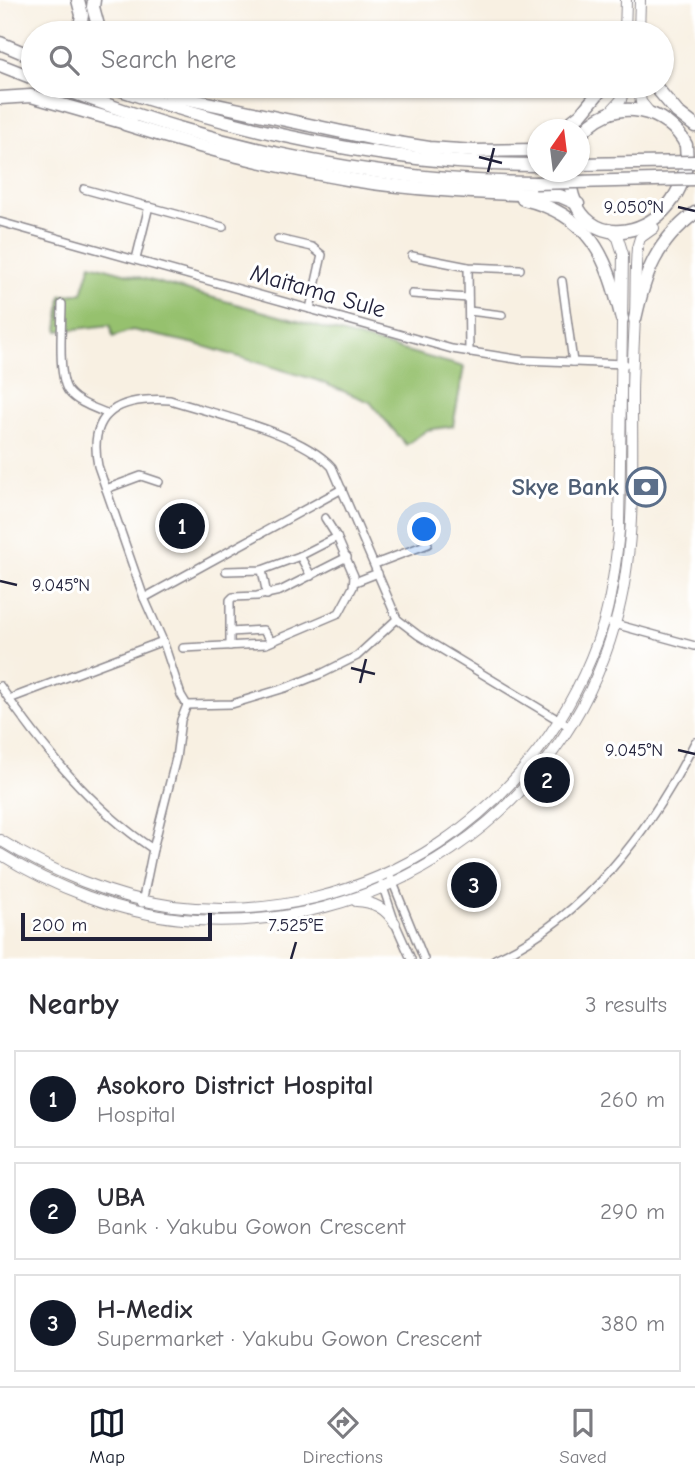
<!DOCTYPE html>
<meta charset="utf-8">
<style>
:root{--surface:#fff;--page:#f2f2f3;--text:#2b2b33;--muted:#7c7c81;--line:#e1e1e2;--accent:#111827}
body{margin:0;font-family:"Comic Neue",sans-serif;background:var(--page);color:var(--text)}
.compass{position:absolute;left:527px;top:119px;width:63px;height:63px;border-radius:50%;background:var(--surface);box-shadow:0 2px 5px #0004;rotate:14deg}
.scale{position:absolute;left:21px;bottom:18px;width:191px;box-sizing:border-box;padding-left:7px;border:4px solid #22223b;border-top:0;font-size:19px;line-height:24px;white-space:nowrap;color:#22223b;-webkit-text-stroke:5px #fff;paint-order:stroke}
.you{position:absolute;left:425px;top:530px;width:24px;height:24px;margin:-18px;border:5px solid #fff;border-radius:50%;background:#1a73e8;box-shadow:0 0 0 10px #1a73e833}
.badge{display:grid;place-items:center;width:46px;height:46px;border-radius:50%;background:var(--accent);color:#fff;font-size:23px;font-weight:700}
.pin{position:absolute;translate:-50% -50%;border:4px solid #fff;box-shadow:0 2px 7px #0006}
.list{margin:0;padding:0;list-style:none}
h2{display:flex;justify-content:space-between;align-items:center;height:91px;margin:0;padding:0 28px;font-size:30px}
h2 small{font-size:23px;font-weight:400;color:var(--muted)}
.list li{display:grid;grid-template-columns:46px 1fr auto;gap:21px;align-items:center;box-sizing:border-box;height:98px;margin:0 14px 14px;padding:0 14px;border:2px solid var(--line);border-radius:0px}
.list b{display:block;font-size:26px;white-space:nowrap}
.list p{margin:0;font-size:23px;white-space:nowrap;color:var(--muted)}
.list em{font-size:23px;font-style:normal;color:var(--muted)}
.icon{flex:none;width:38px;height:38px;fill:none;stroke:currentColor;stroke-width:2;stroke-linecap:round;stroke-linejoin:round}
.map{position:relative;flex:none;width:695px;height:959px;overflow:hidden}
.search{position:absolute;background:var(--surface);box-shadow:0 2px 5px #0004;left:21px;right:21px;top:21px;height:77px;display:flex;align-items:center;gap:18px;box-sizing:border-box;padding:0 24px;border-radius:38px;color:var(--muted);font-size:26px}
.sheet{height:427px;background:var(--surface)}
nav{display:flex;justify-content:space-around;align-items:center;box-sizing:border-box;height:98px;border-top:2px solid var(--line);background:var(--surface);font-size:19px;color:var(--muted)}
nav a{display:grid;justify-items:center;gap:4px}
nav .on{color:var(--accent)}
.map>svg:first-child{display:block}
.grass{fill:#96c16e;stroke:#5c7254;stroke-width:2}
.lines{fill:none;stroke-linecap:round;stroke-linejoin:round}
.street-casing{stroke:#8d898e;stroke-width:10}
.secondary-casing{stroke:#8d898e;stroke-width:12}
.highway-casing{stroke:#8d898e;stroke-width:15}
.street{stroke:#fff;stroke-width:7}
.secondary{stroke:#fff;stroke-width:10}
.highway{stroke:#fff;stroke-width:12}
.highway-bridge-casing{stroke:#8d898e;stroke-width:15;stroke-linecap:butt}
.highway-bridge{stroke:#fff;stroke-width:12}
.ticks{fill:none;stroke:#22223b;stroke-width:2.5}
.labels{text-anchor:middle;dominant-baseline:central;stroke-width:6;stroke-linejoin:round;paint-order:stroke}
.street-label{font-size:24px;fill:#22223b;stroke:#fff}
.service-label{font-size:24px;font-weight:bold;fill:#4e5e75;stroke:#fff;text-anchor:end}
.ticks-label{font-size:18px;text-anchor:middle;fill:#22223b;stroke:#fff;stroke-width:6;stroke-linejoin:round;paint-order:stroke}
</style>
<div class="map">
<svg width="695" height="959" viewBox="0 0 695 959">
<rect width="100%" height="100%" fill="#fff"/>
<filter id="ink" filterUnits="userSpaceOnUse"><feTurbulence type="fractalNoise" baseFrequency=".0143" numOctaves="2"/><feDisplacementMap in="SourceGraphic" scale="14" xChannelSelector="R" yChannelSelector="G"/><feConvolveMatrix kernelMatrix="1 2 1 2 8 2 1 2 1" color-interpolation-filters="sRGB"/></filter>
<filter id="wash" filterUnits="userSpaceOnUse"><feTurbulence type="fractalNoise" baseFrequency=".00686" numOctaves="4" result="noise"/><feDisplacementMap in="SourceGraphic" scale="28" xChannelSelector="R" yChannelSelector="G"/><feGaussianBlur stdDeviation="1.57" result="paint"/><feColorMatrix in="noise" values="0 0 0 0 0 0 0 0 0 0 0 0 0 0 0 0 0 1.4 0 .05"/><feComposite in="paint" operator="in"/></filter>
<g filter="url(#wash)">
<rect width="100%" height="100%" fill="#f8f0e2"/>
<!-- grass -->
<polygon class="grass" points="91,264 464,367 453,426 427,430 406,445 370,402 316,380 196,344 132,330 113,337 110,325 58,331 61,296 82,293"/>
</g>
<g filter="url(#ink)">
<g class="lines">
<!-- street casing -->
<g class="street-casing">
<g id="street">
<polyline points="84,189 223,227"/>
<polyline points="0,222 452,349 522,360 625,364"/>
<polyline points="278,239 312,247 322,255 310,309"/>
<polyline points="412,256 468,267 520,269"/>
<polyline points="136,259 149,206"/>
<polyline points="468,267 469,352"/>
<polyline points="562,281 573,362"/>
<polyline points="412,294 468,298"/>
<path d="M62,304c0,20 -5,74 7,88 9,11 26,16 39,22"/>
<polyline points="469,311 502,315"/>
<polyline points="106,489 141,476 159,482"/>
<polyline points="300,556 311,576"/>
<polyline points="375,564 428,544"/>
<polyline points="262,570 267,595"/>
<polyline points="226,571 262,570 300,556 337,537"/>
<polyline points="355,582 378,573"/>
<polyline points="144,598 342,489"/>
<polyline points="611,623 695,646"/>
<polyline points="230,632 263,630 271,641"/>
<polyline points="230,646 230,600 233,597 257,596 280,591 347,557"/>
<polyline points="183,648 266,644 339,613 353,587 354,576 337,537 325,518"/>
<path d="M0,686c42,61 91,122 153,163"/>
<polyline points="9,699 163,641"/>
<polyline points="187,705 232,704 285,688 323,673 357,656 397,619"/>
<polyline points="389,873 424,959"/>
<polyline points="382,884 395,923 411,959"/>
<path d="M142,903l11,-54 23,-91 5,-38 6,-15 -6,-10 -18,-54 -19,-43 -46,-132c-11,-56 24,-69 72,-66 47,15 130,32 162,67l65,152 21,16 152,92"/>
<path d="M495,959c90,-41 157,-131 200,-217"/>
</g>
</g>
<!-- secondary casing -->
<g class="secondary-casing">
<g id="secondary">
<polyline points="625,33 626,0"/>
<polyline points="639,33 640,0"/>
<polyline points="638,86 641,102 650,113"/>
<polyline points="610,112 621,100 624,86"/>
<path d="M0,840c50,31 114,58 173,66 195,24 371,-96 430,-281 9,-30 13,-63 16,-94l4,-277 -5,-16 -9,-9"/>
<path d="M0,854c53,33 120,59 182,65 195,18 380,-105 433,-295 21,-73 17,-152 17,-227 0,-27 2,-54 3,-81 1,-23 0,-46 2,-68l3,-10 14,-10"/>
<path d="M356,901c18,1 29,7 39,22"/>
</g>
</g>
<!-- highway casing -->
<g class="highway-casing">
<g id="highway">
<polyline points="78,0 82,15 79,33"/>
<polyline points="94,0 93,7 100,33"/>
<polyline points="625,33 625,31"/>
<polyline points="0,43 33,57"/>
<polyline points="0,65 33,78"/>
<path d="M55,86c42,15 84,31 127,43 113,34 235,53 353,54"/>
<path d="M109,86c137,47 284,79 429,79"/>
<polyline points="148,86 184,98 379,140 429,148 475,151 538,150"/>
<polyline points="655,86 677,112 695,126"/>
<polyline points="0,98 31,96 132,125"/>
<path d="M125,124c75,24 151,43 228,56 68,11 138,13 207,16l18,8"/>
<polyline points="561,130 581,114 604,86"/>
<path d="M569,172c5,101 126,60 117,-27 -8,-17 -27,-31 -46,-34 -24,-5 -46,6 -60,25"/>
<path d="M523,199c68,16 84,58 99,120"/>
<path d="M635,319c10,-46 21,-77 60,-106"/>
</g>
</g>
<!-- street -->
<use href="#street" class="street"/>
<!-- secondary -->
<use href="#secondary" class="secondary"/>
<!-- highway -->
<use href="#highway" class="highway"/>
<!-- highway-bridge casing -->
<g class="highway-bridge-casing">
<g id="highway-bridge">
<polyline points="580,164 695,162"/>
<polyline points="535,183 695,179"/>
</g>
</g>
<!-- highway-bridge -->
<use href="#highway-bridge" class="highway-bridge"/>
</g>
</g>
<!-- ticks -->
<path class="ticks" d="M479,157l23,6M488,172l6,-24M678,207l17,4M0,581l17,4M351,668l24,6M360,683l6,-24M678,750l17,4M291,959l5,-17"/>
<!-- icons -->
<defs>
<g id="bank-ring" transform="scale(2.0125)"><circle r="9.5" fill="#fff" stroke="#5c6f8a" stroke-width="1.5"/><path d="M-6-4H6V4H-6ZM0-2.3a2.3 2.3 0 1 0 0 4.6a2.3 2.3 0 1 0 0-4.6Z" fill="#5c6f8a"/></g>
</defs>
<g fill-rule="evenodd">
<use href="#bank-ring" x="646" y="487"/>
</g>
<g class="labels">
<!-- street labels -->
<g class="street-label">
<text transform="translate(318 291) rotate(16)">Maitama Sule</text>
</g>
<!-- service labels -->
<g class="service-label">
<text x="619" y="487">Skye Bank</text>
</g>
</g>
<g class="ticks-label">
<text x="634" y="213">9.050°N</text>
<text x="61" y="591">9.045°N</text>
<text x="634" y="756">9.045°N</text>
<text x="296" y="931">7.525°E</text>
</g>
</svg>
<svg class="compass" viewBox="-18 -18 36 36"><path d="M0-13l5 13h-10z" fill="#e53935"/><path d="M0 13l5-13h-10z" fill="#7c7c81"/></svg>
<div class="scale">200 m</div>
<div class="you"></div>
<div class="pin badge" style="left:182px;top:526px">1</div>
<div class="pin badge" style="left:547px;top:780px">2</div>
<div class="pin badge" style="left:474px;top:885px">3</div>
<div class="search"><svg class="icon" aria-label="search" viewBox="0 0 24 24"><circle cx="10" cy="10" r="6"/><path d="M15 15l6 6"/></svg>Search here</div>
</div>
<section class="sheet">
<h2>Nearby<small>3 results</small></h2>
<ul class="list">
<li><span class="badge">1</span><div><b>Asokoro District Hospital</b><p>Hospital</p></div><em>260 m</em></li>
<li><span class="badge">2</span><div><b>UBA</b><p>Bank · Yakubu Gowon Crescent</p></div><em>290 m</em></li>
<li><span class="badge">3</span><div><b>H-Medix</b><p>Supermarket · Yakubu Gowon Crescent</p></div><em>380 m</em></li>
</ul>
</section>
<nav>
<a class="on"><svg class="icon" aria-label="map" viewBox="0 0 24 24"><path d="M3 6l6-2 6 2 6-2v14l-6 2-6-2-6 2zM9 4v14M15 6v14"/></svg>Map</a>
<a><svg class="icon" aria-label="directions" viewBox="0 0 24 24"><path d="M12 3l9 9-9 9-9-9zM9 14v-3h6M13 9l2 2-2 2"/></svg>Directions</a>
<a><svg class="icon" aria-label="saved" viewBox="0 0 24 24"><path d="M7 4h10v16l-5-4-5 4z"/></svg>Saved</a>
</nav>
